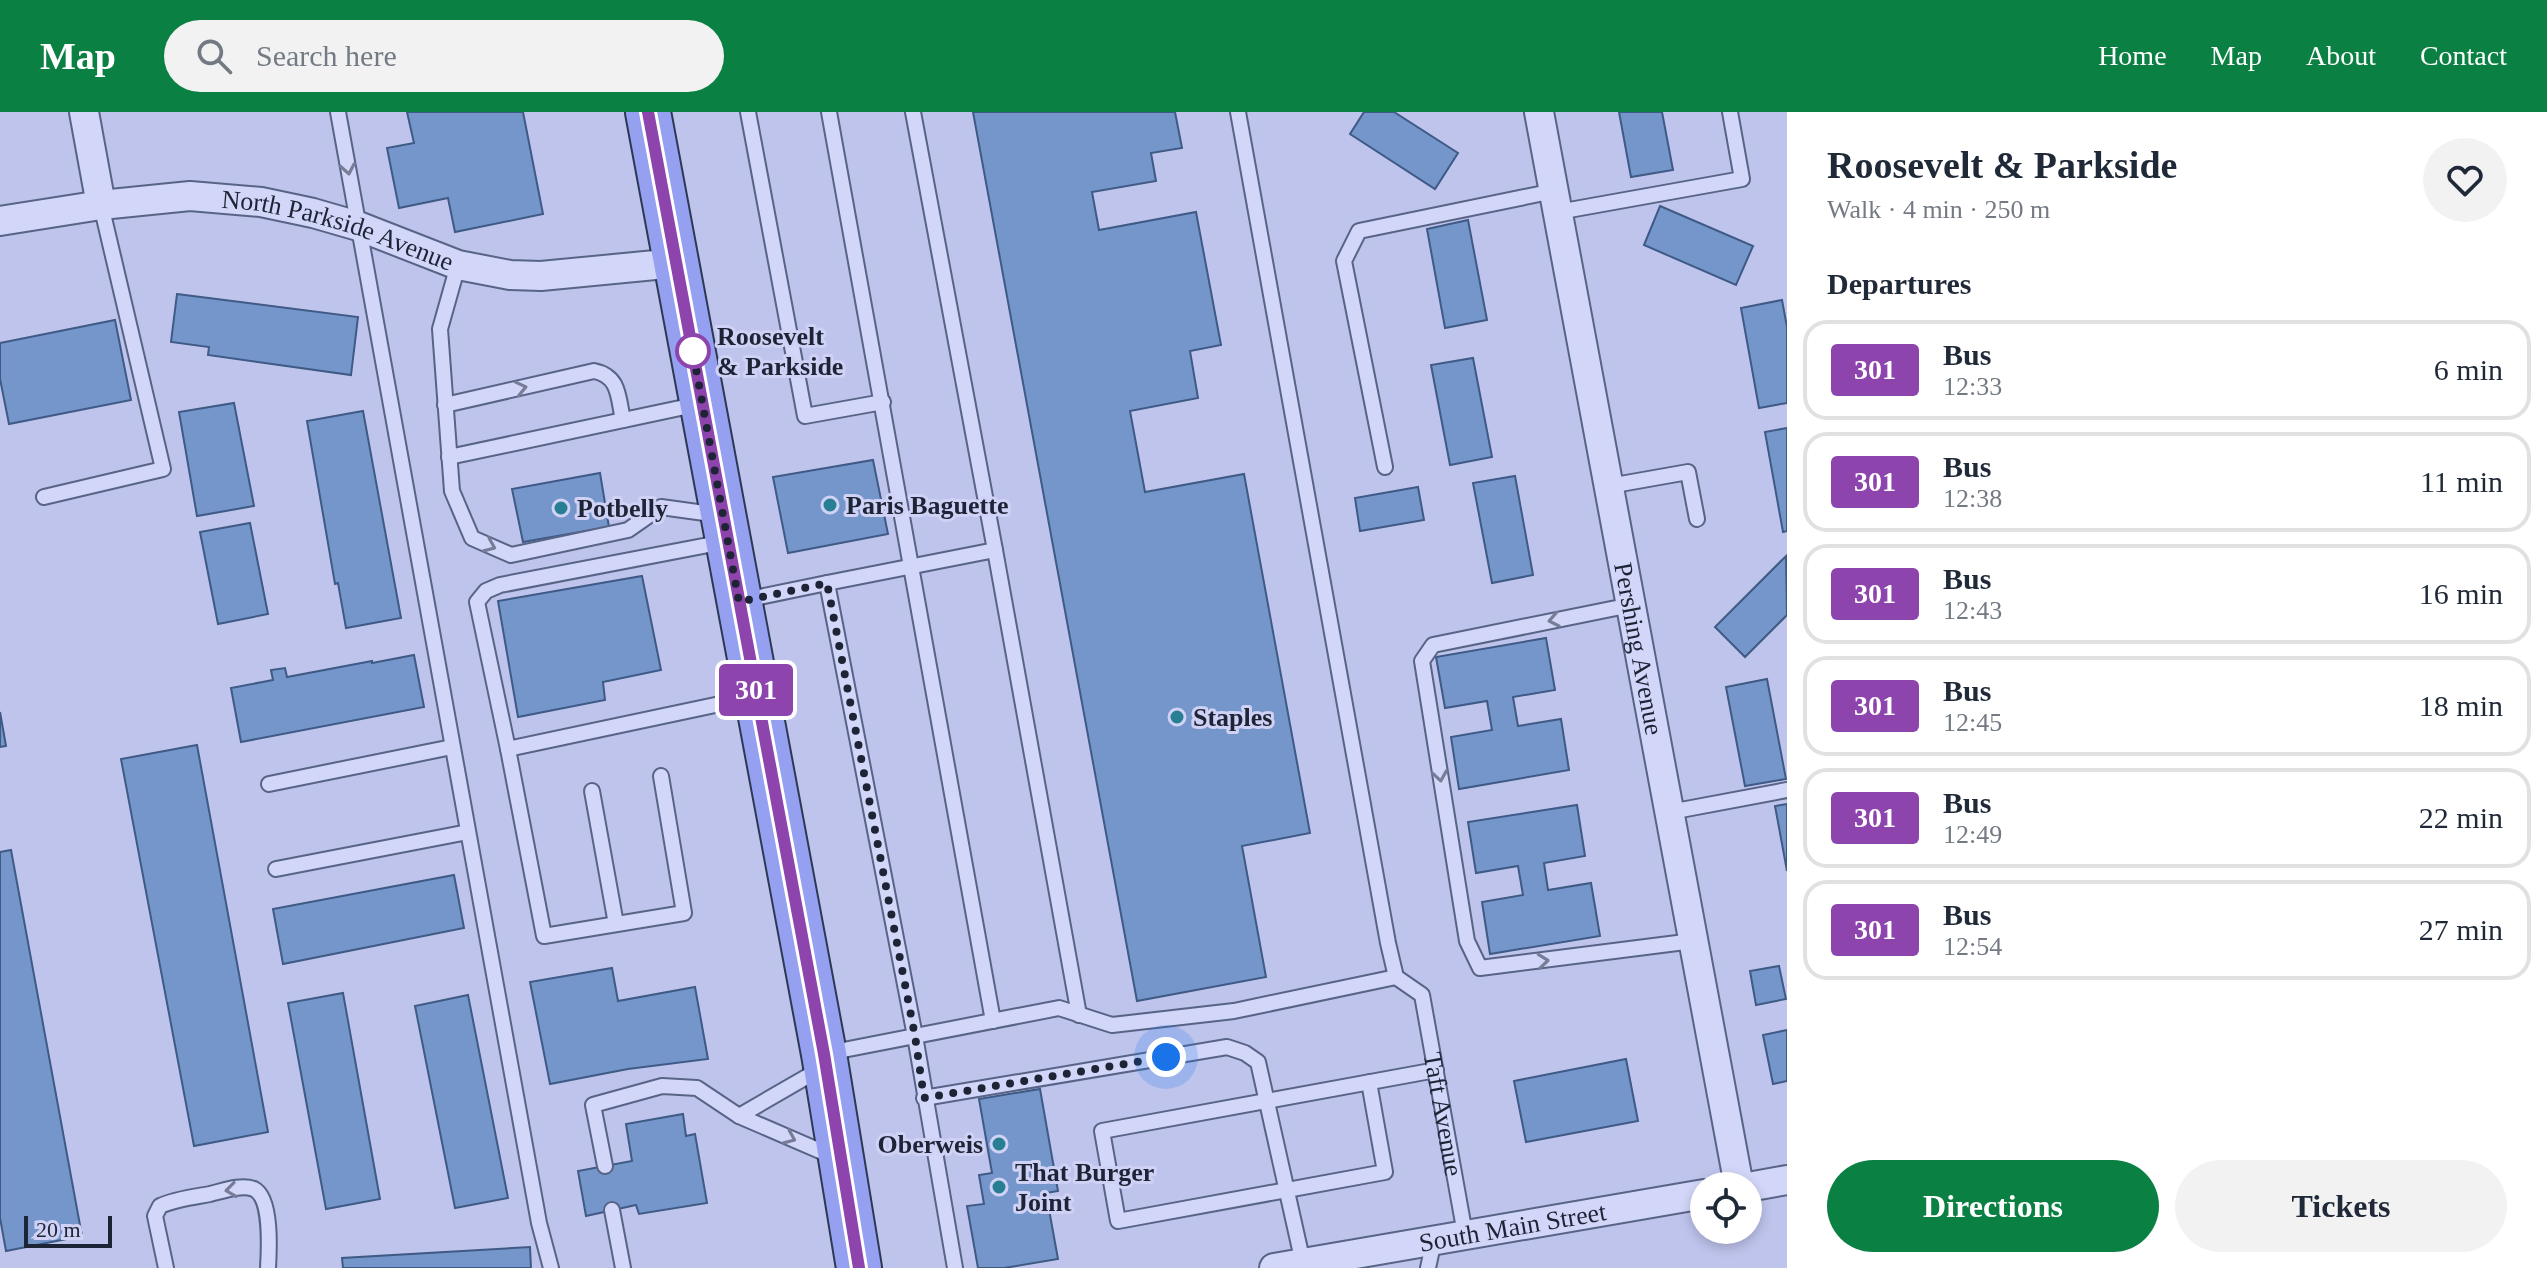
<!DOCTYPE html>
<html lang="en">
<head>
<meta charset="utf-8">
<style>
  body { margin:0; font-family:Georgia,serif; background:#f2f2f3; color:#1f2937; height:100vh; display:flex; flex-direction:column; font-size:30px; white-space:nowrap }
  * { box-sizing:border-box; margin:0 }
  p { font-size:26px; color:#747a83 }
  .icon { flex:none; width:44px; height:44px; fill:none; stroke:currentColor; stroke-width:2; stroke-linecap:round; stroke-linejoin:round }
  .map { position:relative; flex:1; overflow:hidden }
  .details { display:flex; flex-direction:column; background:#fff; width:760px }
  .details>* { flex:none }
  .badge { padding:0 16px; border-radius:6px; font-size:28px; line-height:52px }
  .fabs { position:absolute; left:1690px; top:1060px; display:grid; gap:16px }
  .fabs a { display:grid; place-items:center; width:72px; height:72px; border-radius:50%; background:#fff; box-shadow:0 4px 12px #0003; font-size:40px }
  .scale { position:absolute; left:24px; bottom:20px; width:88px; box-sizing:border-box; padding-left:8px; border:4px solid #1c2435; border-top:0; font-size:22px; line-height:28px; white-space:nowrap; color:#1c2435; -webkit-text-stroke:6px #cfd2f5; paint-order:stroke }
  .you { position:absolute; width:40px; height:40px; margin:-20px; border:6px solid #fff; border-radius:50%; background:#1a73e8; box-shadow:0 0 0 12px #1a73e833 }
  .map>.badge { position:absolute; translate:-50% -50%; box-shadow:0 0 0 4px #fff }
  h2 { padding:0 40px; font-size:30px; line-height:72px }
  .round { display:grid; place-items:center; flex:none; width:84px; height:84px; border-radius:42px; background:#f2f2f3 }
  .headline { display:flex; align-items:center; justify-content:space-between; height:136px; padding:0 40px }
  h1 { font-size:38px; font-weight:600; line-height:60px }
  .cta { display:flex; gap:16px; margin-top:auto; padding:16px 40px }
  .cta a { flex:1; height:92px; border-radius:48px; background:#0b8043; color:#fff; font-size:32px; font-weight:600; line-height:92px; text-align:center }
  .cta a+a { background:#f2f2f3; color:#1f2937 }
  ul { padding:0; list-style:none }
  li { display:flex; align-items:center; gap:24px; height:100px; margin:0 16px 12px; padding:0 24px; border:4px solid #e0e1e3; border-radius:24px }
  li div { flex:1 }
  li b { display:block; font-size:30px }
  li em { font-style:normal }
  li .badge { min-width:88px; font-weight:700; text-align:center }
  header { display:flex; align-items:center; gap:48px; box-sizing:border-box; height:112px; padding:0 40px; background:#0b8043; color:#fff }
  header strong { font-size:38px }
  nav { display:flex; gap:44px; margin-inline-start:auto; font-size:28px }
  .search { width:560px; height:72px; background:#f2f2f3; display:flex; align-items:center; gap:20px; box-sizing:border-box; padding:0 28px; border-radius:44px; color:#747a83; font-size:30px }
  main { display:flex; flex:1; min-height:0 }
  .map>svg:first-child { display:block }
  .building { fill:#7596cb; stroke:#3e5a85; stroke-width:2 }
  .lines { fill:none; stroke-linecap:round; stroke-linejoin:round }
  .lane-casing { stroke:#586486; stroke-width:18 }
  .street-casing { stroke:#586486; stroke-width:32 }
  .primary-casing { stroke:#2c3953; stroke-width:48 }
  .lane { stroke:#d2d6f8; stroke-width:14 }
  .street { stroke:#d2d6f8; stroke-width:28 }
  .primary { stroke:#96a0f1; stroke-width:44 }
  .oneway { stroke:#777d96 }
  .line-casing { stroke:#fff; stroke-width:18 }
  .line { stroke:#8e44ad; stroke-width:12 }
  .walk { stroke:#1c2435; stroke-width:8; stroke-dasharray:0 14.4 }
  .stop-dot { fill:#fff; stroke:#8e44ad; stroke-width:4 }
  .poi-dot { fill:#287f94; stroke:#cfd2f5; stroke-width:3 }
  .labels { text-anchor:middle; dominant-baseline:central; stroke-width:6; stroke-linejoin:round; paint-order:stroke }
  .street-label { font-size:26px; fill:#1c2435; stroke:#cfd2f5 }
  .stop-label { font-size:26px; font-weight:bold; fill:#1c2435; stroke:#cfd2f5; text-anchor:start }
  .poi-label { font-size:26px; font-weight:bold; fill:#1c2435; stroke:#cfd2f5; text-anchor:start }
</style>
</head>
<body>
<header>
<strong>Map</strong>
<div class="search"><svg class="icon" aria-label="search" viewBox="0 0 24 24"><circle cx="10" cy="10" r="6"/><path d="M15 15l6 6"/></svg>Search here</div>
<nav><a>Home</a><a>Map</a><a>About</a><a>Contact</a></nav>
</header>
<main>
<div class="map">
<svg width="1787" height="1156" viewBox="0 0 1787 1156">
  <rect width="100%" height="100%" fill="#bfc4ed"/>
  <!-- building -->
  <path class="building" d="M407,0h116l20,102 -88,18 -7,-34 -49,10 -12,-60 27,-5z
    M973,0h202l7,36 -31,5 5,28 -64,11 7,38 97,-18 25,133 -31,6 8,47 -68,13 15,81 99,-18 66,359 -68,13 24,131 -129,24z
    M1364,0h30l64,41 -23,36 -85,-55z
    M1619,0h43l11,58 -42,7z
    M1660,94l93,40 -17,39 -92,-40z
    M1468,108l19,100 -42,8 -18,-99z
    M177,182l181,23 -7,58 -143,-20 1,-8 -38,-5z
    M1782,188l5,27v76l-28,5 -18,-100z
    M115,208l16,80 -122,24 -9,-45v-36z
    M1473,246l19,99 -42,8 -19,-100z
    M234,291l20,103 -57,10 -18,-104z
    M363,299l38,207 -55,10 -8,-45 -3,1 -28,-163z
    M1787,316v103l-4,1 -18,-100z
    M873,348l15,74 -100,19 -15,-76z
    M600,361l9,54 -86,15 -11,-53z
    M1515,364l18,99 -41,8 -19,-100z
    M1418,375l6,33 -64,11 -5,-33z
    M250,411l18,91 -50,10 -18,-92z
    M1786,444l1,59 -42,42 -30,-30z
    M642,464l19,94 -58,12 2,18 -87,17 -20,-116z
    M1546,526l9,52 -42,7 5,29 43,-7 8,51 -110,19 -8,-52 41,-7 -5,-29 -42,7 -9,-51z
    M414,543l10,52 -183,35 -10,-54 42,-8 -2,-10 14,-2 2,9 85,-16v2z
    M1767,567l19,100 -41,7 -19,-99z
    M0,600l6,34 -6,1z
    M197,633l71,387 -74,14 -73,-387z
    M1787,692v67l-12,-65z
    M1577,693l8,51 -41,7 4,27 43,-7 9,53 -110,18 -8,-52 41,-7 -5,-29 -42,7 -8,-51z
    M11,738l71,386 -76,15 -6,-33v-366z
    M454,763l10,53 -181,36 -10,-55z
    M1779,854l7,33 -30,6 -6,-34z
    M612,856l6,33 77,-14 13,72 -80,10 -78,15 -20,-102z
    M343,881l37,206 -54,10 -38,-206z
    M468,883l40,203 -53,10 -40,-202z
    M1787,918v51l-14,3 -10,-49z
    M1626,947l12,62 -112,21 -12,-61z
    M1040,977l18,102 -12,2 12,66 -54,9h-26l-11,-62 17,-2 -5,-29 13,-2 -13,-74z
    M683,1002l3,22 9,-2 12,69 -68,11 -3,-9 -50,11 -8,-45 54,-10 -6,-37z
    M530,1135l1,21h-188l-1,-10z"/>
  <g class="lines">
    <defs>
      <g id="lane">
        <path d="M338,0l201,1111 12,45"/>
        <path d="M748,0l57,304 78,-14"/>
        <path d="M829,0l164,909"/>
        <path d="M913,0l82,438"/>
        <path id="s1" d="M1238,0l150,831 8,34 26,18 43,239"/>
        <path d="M1558,100l184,-33 -12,-67"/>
        <path d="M458,153l-18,64 12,162 20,47 39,17 117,-25 33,-23 58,8"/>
        <path d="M445,293l149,-34c26,5 24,27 29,49"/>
        <path d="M449,345l250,-53"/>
        <path d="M1385,355l-41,-206 15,-30 195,-40"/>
        <path d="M1609,374l79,-14 9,47"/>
        <path d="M44,385l119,-28 -62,-264"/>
        <path d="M745,488l82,-17"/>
        <path d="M1631,493l-198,40 -11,16 45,280 13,27 213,-27"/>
        <path d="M508,637l-31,-147 9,-11 14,-6 224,-43"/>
        <path d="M661,664l23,137 -140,23 -36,-187 245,-52"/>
        <path d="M269,672l183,-37"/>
        <path d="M592,679l24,133"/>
        <path d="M1670,700l117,-22"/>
        <path d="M276,757l192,-37"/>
        <path d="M828,941l231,-45 53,17 122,-14 162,-34"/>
        <path d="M1369,970l16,90 -267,49 -16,-90 334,-61"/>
        <path d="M924,986l303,-51 18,6 13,9 45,201"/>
        <path d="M739,1004l83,-48"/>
        <path d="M605,1054l-12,-61 69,-19 35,2 42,28 95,41"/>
        <path d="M612,1098l11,58"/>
        <path d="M166,1156l-11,-52 5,-10c15,-7 33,-9 50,-12 13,-3 31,-10 44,-5 18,9 15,62 14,79"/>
        <path d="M955,1156l-40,-232 -88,-453 168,-33 84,465"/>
        <path d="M1428,1156l6,-28"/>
      </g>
      <g id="street">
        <path d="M84,0l17,93"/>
        <path id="s2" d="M1539,0l200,1074"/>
        <path id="s3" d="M0,109l101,-16 89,-9 71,6 52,11 45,13 100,39 52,10 31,1 135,-13"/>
        <path d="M1748,1075l39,-7"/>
        <path id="s4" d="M1274,1156l430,-74"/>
      </g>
      <path id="primary" d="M648,0l176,942 35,214"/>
    </defs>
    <!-- lane casing -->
    <use href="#lane" class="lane-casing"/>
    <!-- street casing -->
    <use href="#street" class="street-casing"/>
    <!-- primary casing -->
    <use href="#primary" class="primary-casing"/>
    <!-- lane -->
    <use href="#lane" class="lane"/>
    <!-- street -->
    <use href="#street" class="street"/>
    <!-- primary -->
    <use href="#primary" class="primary"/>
  </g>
  <!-- one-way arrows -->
  <defs><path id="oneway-chevron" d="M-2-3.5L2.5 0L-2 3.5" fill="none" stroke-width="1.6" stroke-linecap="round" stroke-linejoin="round" transform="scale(2)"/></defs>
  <g class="oneway">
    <use href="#oneway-chevron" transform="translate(348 57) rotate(80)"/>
    <use href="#oneway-chevron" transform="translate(521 276) rotate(-13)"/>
    <use href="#oneway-chevron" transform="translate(490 434) rotate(23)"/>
    <use href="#oneway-chevron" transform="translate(1554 508) rotate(169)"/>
    <use href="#oneway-chevron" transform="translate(1440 664) rotate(81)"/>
    <use href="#oneway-chevron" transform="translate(1543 849) rotate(-6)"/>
    <use href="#oneway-chevron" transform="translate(790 1026) rotate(23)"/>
    <use href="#oneway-chevron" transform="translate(231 1078) rotate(172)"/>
  </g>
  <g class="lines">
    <defs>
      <path id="line" d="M648,0l176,942 35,214"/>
    </defs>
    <!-- line casing -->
    <use href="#line" class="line-casing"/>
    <!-- line -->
    <use href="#line" class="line"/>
    <!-- walk -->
    <path class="walk" d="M693,239l-1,-4 47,255 88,-19 88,453 9,62 242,-41"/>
  </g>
  <!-- markers -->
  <circle class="stop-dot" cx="693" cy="239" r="16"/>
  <g class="poi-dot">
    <circle cx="830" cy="393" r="8"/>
    <circle cx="561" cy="396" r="8"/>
    <circle cx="1177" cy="605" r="8"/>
    <circle cx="999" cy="1032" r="8"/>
    <circle cx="999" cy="1075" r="8"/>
  </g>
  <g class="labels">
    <!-- street labels -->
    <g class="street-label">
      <text stroke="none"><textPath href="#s3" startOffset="344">North Parkside Avenue</textPath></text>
      <text stroke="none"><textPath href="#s2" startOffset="546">Pershing Avenue</textPath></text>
      <text stroke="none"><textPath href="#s1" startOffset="1032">Taft Avenue</textPath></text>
      <text stroke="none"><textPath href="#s4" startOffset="242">South Main Street</textPath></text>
    </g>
    <!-- stop labels -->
    <g class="stop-label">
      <text x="717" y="224">Roosevelt<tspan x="717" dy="30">&amp; Parkside</tspan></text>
    </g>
    <!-- poi labels -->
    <g class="poi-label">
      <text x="846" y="393">Paris Baguette</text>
      <text x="577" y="396">Potbelly</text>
      <text x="1193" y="605">Staples</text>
      <text x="983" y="1032" text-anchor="end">Oberweis</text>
      <text x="1015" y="1060">That Burger<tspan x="1015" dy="30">Joint</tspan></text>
    </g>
  </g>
</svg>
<div class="fabs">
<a><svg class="icon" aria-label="locate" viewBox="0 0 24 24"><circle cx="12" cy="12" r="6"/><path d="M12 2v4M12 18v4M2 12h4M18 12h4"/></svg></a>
</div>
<div class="scale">20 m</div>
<div class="you" style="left:1166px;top:945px"></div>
<b class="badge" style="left:756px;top:578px;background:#8e44ad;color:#fff">301</b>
</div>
<section class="details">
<div class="headline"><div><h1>Roosevelt &amp; Parkside</h1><p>Walk · 4 min · 250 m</p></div><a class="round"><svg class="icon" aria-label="heart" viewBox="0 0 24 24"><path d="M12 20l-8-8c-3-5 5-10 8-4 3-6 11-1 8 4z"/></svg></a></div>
<h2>Departures</h2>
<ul>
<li><span class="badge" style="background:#8e44ad;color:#fff">301</span><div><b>Bus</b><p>12:33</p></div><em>6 min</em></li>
<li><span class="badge" style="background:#8e44ad;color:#fff">301</span><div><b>Bus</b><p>12:38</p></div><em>11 min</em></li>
<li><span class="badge" style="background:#8e44ad;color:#fff">301</span><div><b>Bus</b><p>12:43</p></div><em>16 min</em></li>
<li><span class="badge" style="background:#8e44ad;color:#fff">301</span><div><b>Bus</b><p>12:45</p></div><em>18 min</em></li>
<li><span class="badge" style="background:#8e44ad;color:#fff">301</span><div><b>Bus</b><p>12:49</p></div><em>22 min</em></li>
<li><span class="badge" style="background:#8e44ad;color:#fff">301</span><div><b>Bus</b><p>12:54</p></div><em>27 min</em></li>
</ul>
<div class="cta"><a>Directions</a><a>Tickets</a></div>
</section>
</main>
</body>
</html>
